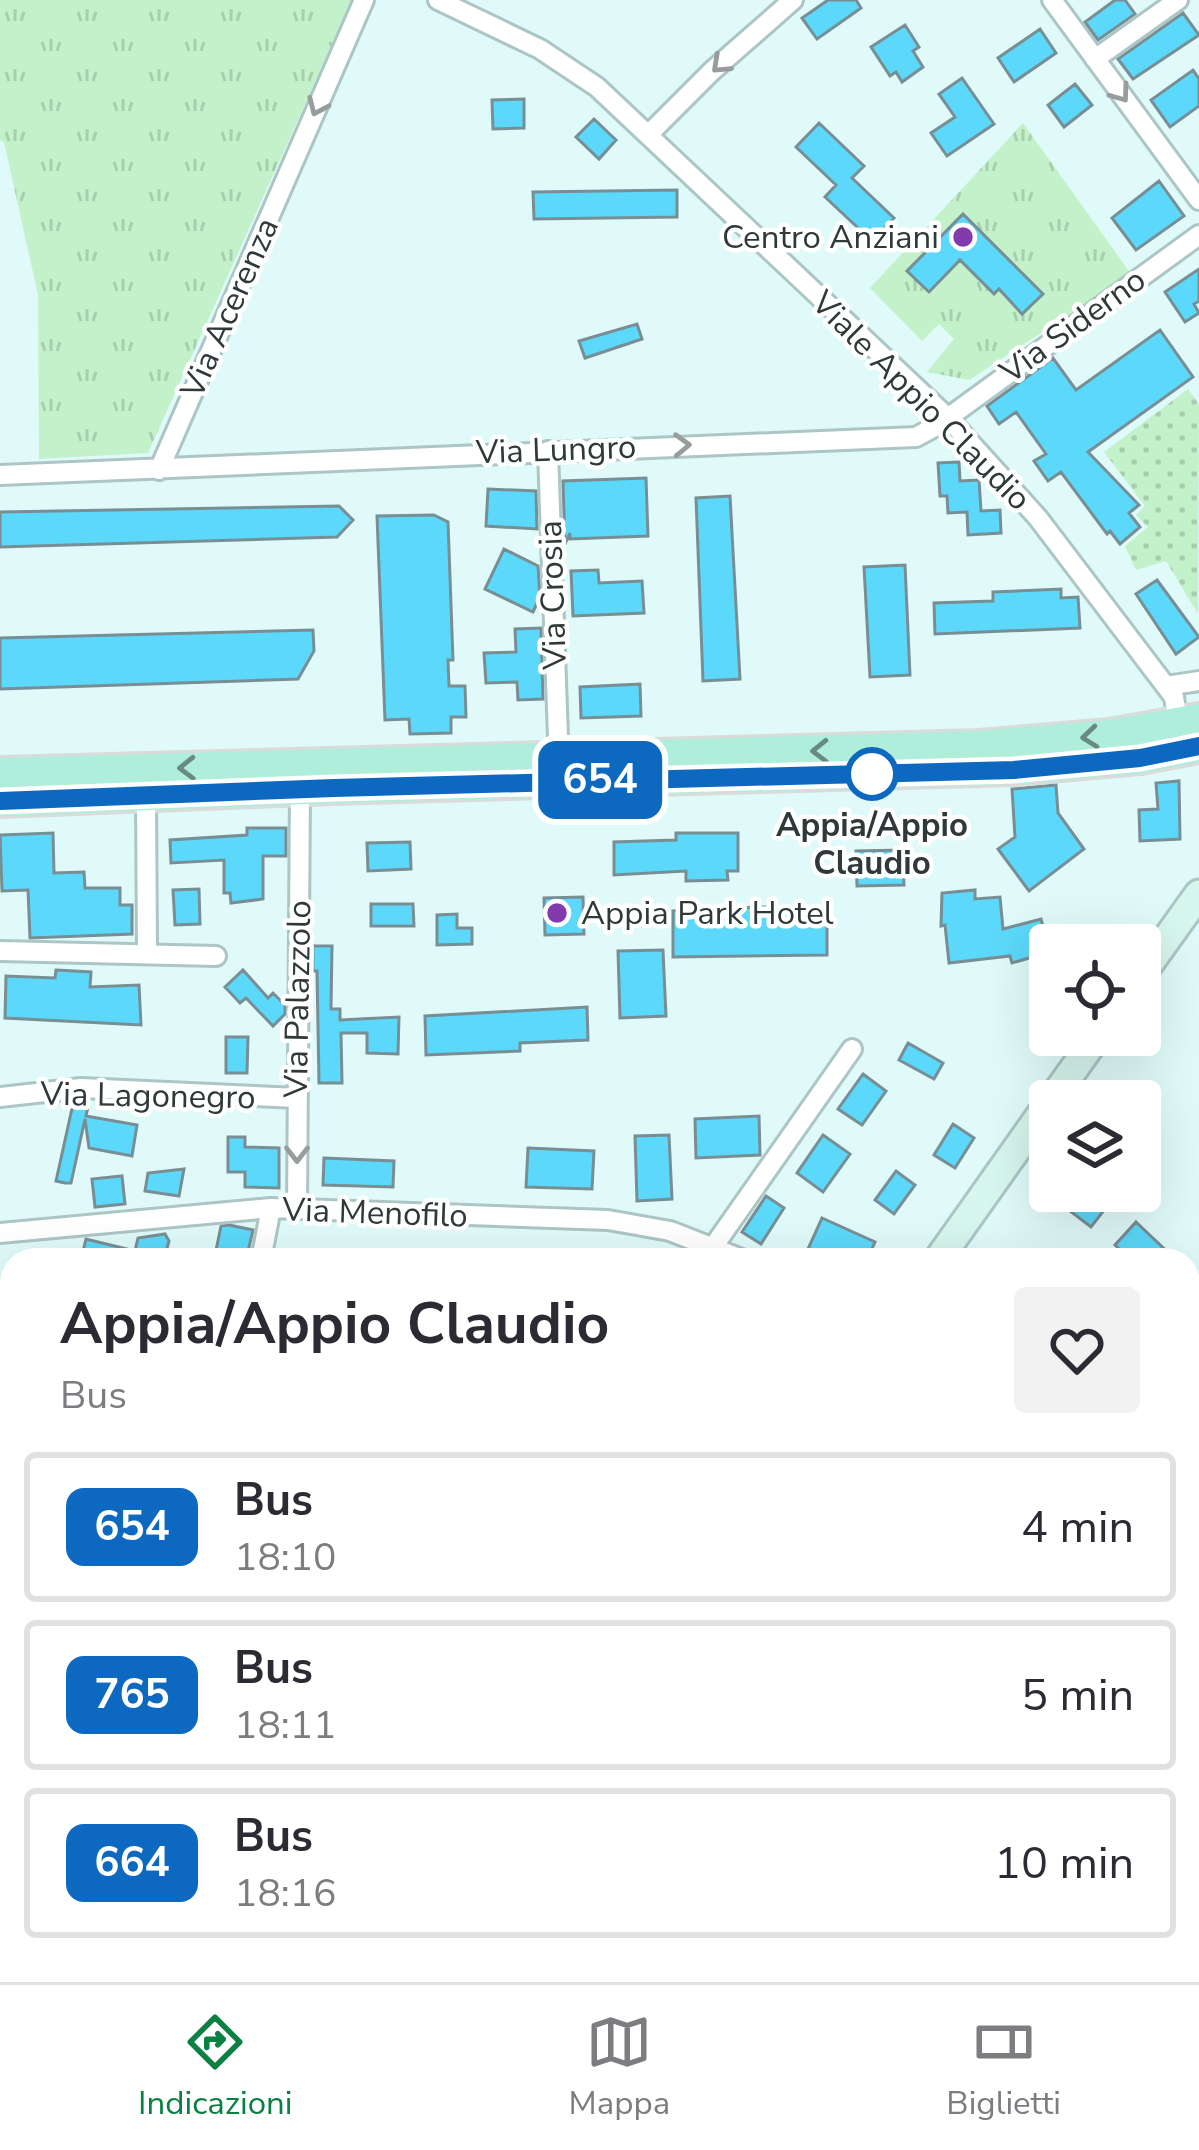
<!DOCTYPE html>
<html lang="it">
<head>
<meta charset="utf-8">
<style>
  body { margin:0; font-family:"Nunito Sans",sans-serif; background:#f2f2f3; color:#2b2b33; height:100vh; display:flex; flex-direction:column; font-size:45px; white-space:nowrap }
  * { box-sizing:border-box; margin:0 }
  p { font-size:39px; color:#7c7c81 }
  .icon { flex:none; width:66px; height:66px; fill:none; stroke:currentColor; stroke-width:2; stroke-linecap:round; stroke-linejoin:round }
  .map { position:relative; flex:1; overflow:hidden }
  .drawer { position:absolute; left:0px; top:1248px; width:1200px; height:735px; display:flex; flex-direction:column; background:#fff; border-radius:36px 36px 0 0; box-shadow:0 12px 48px #0002 }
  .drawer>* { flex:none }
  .badge { padding:0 24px; border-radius:18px; font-size:42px; line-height:78px }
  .controls { position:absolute; left:1029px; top:924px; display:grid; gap:24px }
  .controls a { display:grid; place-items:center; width:132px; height:132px; border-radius:12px; background:#fff; box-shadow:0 12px 48px #0002; font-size:60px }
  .map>.badge { position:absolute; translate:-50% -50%; box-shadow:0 0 0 6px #fff }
  .round { display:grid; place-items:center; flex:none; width:126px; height:126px; border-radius:12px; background:#f2f2f3 }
  .headline { display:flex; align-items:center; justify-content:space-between; height:204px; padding:0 60px }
  h1 { font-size:57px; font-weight:700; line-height:90px }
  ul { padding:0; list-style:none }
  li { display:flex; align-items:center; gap:36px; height:150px; margin:0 24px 18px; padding:0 36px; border:6px solid #e1e1e2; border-radius:12px }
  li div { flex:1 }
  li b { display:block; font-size:45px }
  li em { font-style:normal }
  li .badge { min-width:132px; font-weight:700; text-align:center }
  .tab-bar { display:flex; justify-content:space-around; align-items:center; height:168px; border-top:3px solid #e1e1e2; background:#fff; font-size:33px; color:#7c7c81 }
  .tab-bar a { display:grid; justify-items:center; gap:6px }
  .tab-bar .on { color:#0b8043 }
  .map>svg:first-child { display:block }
  .grass { fill:url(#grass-tufts); fill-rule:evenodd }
  .garden { fill:url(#garden-dots) }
  .building { fill:#5cd9fa; stroke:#788e95; stroke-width:3 }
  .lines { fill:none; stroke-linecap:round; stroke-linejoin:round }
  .street-casing { stroke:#acc5c5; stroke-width:24 }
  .secondary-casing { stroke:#acc5c5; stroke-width:33 }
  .primary-casing { stroke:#dadbdb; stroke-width:36 }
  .street { stroke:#fff; stroke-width:18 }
  .secondary { stroke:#d7f6ed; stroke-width:27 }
  .primary { stroke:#afeedb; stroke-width:30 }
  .oneway { stroke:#979c9c }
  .oneway2 { stroke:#698a82 }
  .line-casing { stroke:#fff; stroke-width:27 }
  .line { stroke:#0c69bf; stroke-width:18 }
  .poi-dot { fill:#823aac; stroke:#fff; stroke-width:4.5 }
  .stop-dot { fill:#fff; stroke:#0c69bf; stroke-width:6 }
  .labels { text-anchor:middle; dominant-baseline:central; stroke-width:9; stroke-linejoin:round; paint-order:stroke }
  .poi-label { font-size:33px; fill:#2f3939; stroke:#fff; text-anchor:end }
  .street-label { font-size:33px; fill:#2f3939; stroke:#fff }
  .stop-label { font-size:33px; font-weight:bold; fill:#2f3939; stroke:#fff }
</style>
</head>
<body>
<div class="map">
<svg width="1199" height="1982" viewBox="0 0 1199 1982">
  <defs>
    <pattern id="grass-tufts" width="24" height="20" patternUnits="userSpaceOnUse" patternTransform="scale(3)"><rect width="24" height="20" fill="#c3f1c9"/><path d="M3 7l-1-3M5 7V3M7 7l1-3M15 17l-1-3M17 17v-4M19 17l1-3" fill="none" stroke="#a8cfad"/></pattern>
    <pattern id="garden-dots" width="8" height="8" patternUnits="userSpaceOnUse" patternTransform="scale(3)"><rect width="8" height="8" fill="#c3f1c9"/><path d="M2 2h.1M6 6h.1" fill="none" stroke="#a8cfad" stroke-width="1.8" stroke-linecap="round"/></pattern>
  </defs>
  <rect width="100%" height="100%" fill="#e0fafa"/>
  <!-- grass -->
  <path class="grass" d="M0,0h352l-204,453 -109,6 -1,-164 -34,-153 -4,-2z
    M1023,123l108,151 -162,106 -42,-8 27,-33 -15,-15 -17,17 -52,-53zM963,214l55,55 -25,25 -33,-34 -31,32z"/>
  <!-- garden -->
  <path class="garden" d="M1188,389l11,15 -1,210 -32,-53 -30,9 -11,-24 23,-19 -12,-12 9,-9 -41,-54z
    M910,1971l-6,11h-477l-5,-10z"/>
  <!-- building -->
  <path class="building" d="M828,0h28l5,8 -44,31 -15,-21z
    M1115,0h10l10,14 -37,26 -13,-18z
    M1183,13l16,22 -66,44 -15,-20z
    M905,25l14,22 -6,4 10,16 -21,15 -6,-10 -6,4 -19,-29z
    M1040,29l16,24 -42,29 -16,-24z
    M1193,70l6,9v27l-29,21 -19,-27z
    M962,78l32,46 -47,32 -16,-23 24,-16 -16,-23z
    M1075,84l17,21 -28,22 -16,-22z
    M524,99v29l-31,1 -1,-29z
    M594,119l22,21 -17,19 -23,-22z
    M819,123l45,43 -12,12 42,40 -22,23 -47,-44 11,-12 -40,-38z
    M1159,181l25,35 -48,34 -24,-32z
    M677,190v27l-143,2 -1,-27z
    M963,214l80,80 -21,20 -23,-25 -5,5 -34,-34 -31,32 -22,-21z
    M1199,269v32l-5,3 5,9 -14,9 -20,-30z
    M637,324l5,15 -57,19 -6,-17z
    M1160,330l33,47 -105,75 51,53 -10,8 11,14 -20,17 -10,-13 -3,3 -46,-62 -13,9 -14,-20 12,-7 -30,-42 -17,12 -12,-18 66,-48 23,32z
    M959,462l1,19 19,-1 2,31 19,-1 1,23 -33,2 -1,-23 -19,1 -1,-17h-7l-2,-33z
    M646,478l2,58 -78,3v-6l-5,11 -2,-63z
    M488,489l48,2 1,38 -51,-3z
    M730,496l10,183 -37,2 -7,-183z
    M339,506l14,14 -16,17 -337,10v-35z
    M434,515l14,7 5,138h-5l1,26h16l1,31h-15v16l-41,1 -1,-15 -24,1 -8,-204z
    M504,549l34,17 2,31 -7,15 -48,-23z
    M905,565l5,110 -40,2 -6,-110z
    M598,570l1,13 43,-2 2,32 -71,3 -2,-45z
    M1157,580l42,57 -23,17 -40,-60z
    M1061,589v9l17,-1 2,31 -145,6 -1,-31 59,-2v-9z
    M541,628l2,71 -25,1 -1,-18 -31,1 -2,-30 32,-1 -1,-23z
    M313,630l1,21 -16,28 -298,10v-51z
    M640,684l1,32 -60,2 -1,-31z
    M1179,781l1,58 -40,2 -1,-31 19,-1 -2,-26z
    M1056,785l2,28 26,36 -55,42 -31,-42 17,-12 -3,-48z
    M247,828h39v28h-23v43l-32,4 -1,-10h-6v-33l-53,3 -1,-23 77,-5z
    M53,833l1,40 30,-1 1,16h35v17h12v29l-102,4 -2,-48 -26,1 -2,-56z
    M676,833h62v38h-11l1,9 -42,1v-10l-72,4v-33l62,-2z
    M410,842l1,27 -43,2 -1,-28z
    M903,850l1,35 -47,1 -1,-35z
    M199,889l1,35 -25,1 -2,-35z
    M975,890v9l25,-2 3,32 38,-10 9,33 -38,11 -2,-7 -61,7 -4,-38 -4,1 1,-33z
    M583,897l1,37 -39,1 -1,-37z
    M371,904h42l1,22h-43z
    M760,907l67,2v46l-154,2v-46z
    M457,914v14h15v16l-35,1v-30z
    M313,946h19l-1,63h9v11l59,-3 -1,37 -31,-1v-20h-26l1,50h-23l-2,-112h-4z
    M663,950l3,66 -46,2 -2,-67z
    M56,970l35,2 -1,15 49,-2 2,40 -136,-7 1,-42 49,2z
    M243,970l25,28 5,-5 12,12v9l-12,12 -27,-28 -6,5 -15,-16z
    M587,1007l1,33 -68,3v8l-94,4 -1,-39z
    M226,1037h22l-1,36h-21z
    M908,1043l35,20 -9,16 -35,-19z
    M863,1074l23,17 -24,34 -24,-16z
    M73,1104l15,3 -2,9 51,9 -5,31 -43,-8 -4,-29 -14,64h-6l-9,-2z
    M759,1116l1,39 -64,3 -1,-39z
    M953,1124l21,14 -19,30 -21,-13z
    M669,1135l3,64 -35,2 -2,-65z
    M823,1135l27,19 -27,38 -26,-19z
    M228,1137h17v10l34,1v40l-34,-1v-15h-17z
    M528,1148l66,3 -2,38 -66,-2z
    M324,1158l70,3 -1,26 -70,-2z
    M184,1169l-5,27 -34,-5 3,-18z
    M896,1171l19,14 -21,29 -19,-14z
    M122,1176l3,28 -30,3 -3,-28z
    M1085,1191h34l-28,36 -21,-16z
    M766,1196l18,12 -23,36 -19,-12z
    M822,1218l53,24 -8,18h-35l-24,-11z
    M1136,1222l40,38h-45l-16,-15z
    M229,1225l24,5 -7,30h-32l7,-34z
    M165,1234l4,7 -5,19h-83l5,-21 49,12 3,-13z"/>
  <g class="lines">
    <defs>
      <path id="street" d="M438,0l102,49 57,38 350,330 91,101 136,179 3,19 -3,13
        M1052,0l147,200
        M1095,59l83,-59
        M650,133l62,-62 81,-71
        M548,451l10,287
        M159,470l205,-470
        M0,475l916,-38 22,-12 261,-190
        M1166,686l33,-5
        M146,796l1,158
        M0,951l216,5
        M0,1097l81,-9 216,10
        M297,1209l3,-420
        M0,1233l271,-25 337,12 62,11 74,29
        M261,1260l10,-52
        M704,1260l148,-211
        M0,1454l8,2 -8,32
        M21,1982l4,-11"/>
      <path id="secondary" d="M1140,976l59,-82
        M1051,1101l47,-66
        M938,1260l112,-158
        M0,1695l12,6
        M345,1982l1,-11
        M372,1982l11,-11"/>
      <path id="primary" d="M0,773l979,-27 131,-11 89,-16
        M0,801l333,-13 681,-19 126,-11 59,-11"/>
    </defs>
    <!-- street casing -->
    <use href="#street" class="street-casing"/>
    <!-- secondary casing -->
    <use href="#secondary" class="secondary-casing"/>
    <!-- primary casing -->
    <use href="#primary" class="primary-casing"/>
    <!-- street -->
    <use href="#street" class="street"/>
    <!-- secondary -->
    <use href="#secondary" class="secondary"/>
    <!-- primary -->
    <use href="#primary" class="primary"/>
  </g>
  <!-- one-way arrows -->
  <defs><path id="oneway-chevron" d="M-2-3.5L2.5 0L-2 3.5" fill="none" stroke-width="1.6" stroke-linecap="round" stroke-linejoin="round" transform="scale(3)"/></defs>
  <g class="oneway">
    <use href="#oneway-chevron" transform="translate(720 65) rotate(137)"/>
    <use href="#oneway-chevron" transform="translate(1121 94) rotate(54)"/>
    <use href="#oneway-chevron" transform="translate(317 107) rotate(114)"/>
    <use href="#oneway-chevron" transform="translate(682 445) rotate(-2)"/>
    <use href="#oneway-chevron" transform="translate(297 1154) rotate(90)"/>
  </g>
  <g class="oneway2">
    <use href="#oneway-chevron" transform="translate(1090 737) rotate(174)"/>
    <use href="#oneway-chevron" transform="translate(820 751) rotate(179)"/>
    <use href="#oneway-chevron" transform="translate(187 768) rotate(179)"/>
  </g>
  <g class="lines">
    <defs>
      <path id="line" d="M0,801l334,-13 680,-18 126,-12 59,-12"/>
    </defs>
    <!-- line casing -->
    <use href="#line" class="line-casing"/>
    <!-- line -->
    <use href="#line" class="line"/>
  </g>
  <!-- markers -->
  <g class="poi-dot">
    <circle cx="963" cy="237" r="12"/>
    <circle cx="557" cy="913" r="12"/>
  </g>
  <circle class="stop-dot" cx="872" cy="774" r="24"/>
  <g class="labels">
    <!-- poi labels -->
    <g class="poi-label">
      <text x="939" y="237">Centro Anziani</text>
      <text x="581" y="913" text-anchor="start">Appia Park Hotel</text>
    </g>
    <!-- street labels -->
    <g class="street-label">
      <text transform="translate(230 308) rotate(-66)">Via Acerenza</text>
      <text transform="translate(1073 326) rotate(-36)">Via Siderno</text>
      <text transform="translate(921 401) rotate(45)">Viale Appio Claudio</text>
      <text transform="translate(556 450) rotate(-2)">Via Lungro</text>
      <text transform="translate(553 595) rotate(-92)">Via Crosia</text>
      <text transform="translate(298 999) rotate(-89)">Via Palazzolo</text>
      <text transform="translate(148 1096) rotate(1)">Via Lagonegro</text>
      <text transform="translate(375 1213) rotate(2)">Via Menofilo</text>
    </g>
    <!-- stop labels -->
    <g class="stop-label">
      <text x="872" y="825">Appia/Appio<tspan x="872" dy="38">Claudio</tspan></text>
    </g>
  </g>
</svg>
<div class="controls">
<a><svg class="icon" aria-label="locate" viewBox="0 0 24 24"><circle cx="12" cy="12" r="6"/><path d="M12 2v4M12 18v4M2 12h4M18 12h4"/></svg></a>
<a><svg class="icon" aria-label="layers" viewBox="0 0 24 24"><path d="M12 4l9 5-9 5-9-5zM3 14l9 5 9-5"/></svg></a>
</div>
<b class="badge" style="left:600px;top:780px;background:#0c69bf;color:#fff">654</b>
<section class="drawer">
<div class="headline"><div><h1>Appia/Appio Claudio</h1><p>Bus</p></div><a class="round"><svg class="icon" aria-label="heart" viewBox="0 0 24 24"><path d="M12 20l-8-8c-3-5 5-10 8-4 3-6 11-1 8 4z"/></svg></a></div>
<ul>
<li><span class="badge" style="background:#0c69bf;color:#fff">654</span><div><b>Bus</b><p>18:10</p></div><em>4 min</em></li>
<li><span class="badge" style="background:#0c69bf;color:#fff">765</span><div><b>Bus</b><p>18:11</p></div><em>5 min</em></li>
<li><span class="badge" style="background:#0c69bf;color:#fff">664</span><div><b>Bus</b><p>18:16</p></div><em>10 min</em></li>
</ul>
</section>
</div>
<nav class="tab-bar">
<a class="on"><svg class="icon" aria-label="directions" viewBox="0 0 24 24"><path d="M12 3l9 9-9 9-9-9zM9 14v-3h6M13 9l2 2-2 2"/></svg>Indicazioni</a>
<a><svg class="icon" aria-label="map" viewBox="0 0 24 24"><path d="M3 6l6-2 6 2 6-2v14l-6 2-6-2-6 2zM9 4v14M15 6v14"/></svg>Mappa</a>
<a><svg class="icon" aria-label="tickets" viewBox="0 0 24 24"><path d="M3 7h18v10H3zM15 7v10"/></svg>Biglietti</a>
</nav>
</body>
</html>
